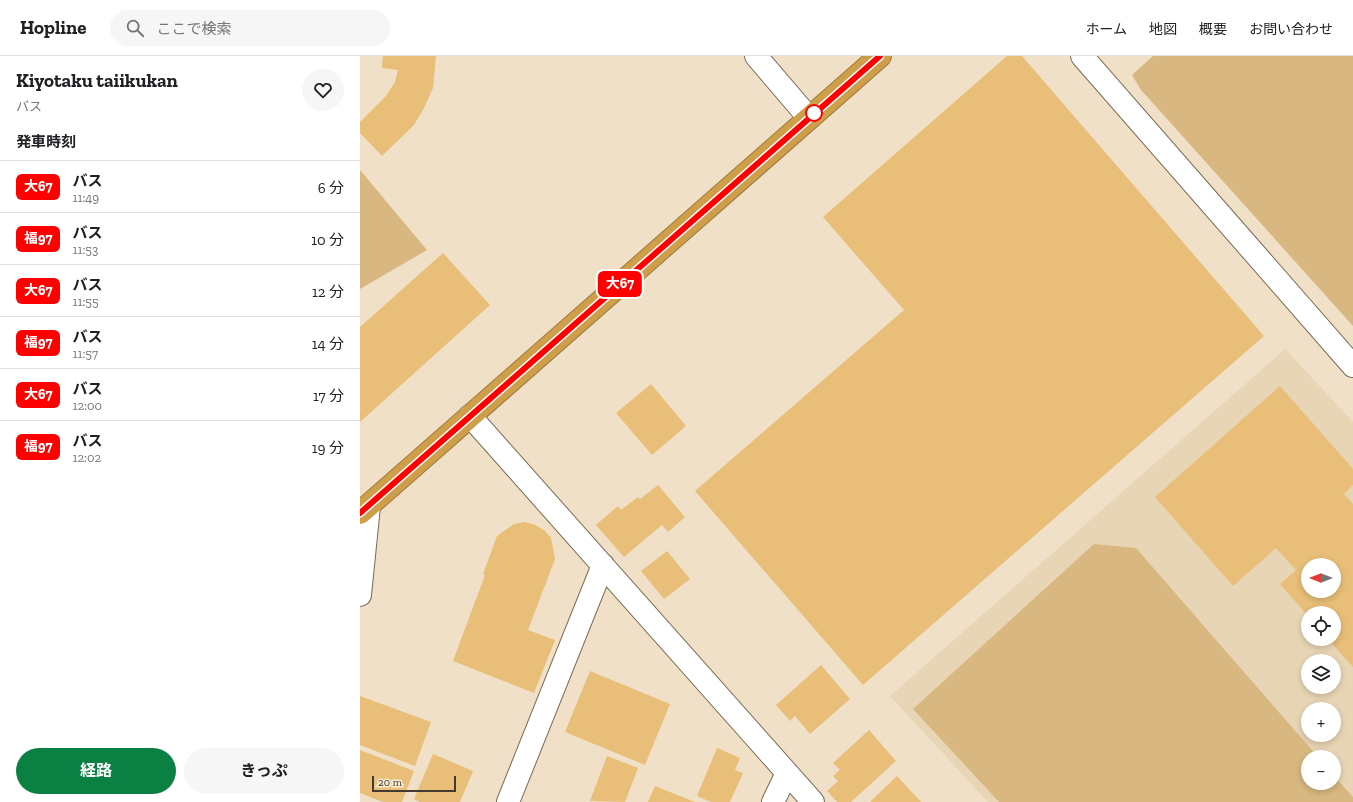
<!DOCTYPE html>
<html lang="ja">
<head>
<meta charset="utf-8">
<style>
  body { margin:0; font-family:"Zilla Slab","Noto Sans JP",serif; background:#f6f6f6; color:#202124; height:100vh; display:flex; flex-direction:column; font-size:15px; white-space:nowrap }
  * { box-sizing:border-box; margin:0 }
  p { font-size:13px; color:#757577 }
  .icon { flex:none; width:22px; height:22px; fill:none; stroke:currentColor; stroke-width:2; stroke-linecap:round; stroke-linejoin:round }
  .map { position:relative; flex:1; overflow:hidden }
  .sheet { display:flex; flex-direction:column; background:#fff; width:360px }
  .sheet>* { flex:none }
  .badge { padding:0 8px; border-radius:6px; font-size:14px; line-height:26px }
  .needle { width:26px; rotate:270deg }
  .controls { position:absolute; left:941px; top:502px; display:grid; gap:8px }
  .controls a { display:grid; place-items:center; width:40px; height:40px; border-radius:50%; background:#fff; box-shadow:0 2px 6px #0003; font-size:20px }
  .scale { position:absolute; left:12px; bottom:10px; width:84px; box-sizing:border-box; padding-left:4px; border:2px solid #413b31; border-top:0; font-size:11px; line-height:14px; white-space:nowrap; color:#413b31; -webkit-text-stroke:3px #fdedd4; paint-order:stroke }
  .map>.badge { position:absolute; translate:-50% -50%; box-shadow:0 0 0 2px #fff }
  h2 { padding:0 16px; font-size:15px; line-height:36px }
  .round { display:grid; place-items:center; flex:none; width:42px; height:42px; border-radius:21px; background:#f6f6f6 }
  .overview { display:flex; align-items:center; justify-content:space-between; height:68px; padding:0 16px }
  h1 { font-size:19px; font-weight:700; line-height:30px }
  .action { display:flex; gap:8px; margin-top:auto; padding:8px 16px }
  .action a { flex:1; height:46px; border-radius:24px; background:#0b8043; color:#fff; font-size:16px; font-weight:700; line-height:46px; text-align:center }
  .action a+a { background:#f6f6f6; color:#202124 }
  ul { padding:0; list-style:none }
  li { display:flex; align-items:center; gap:12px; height:52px; padding:0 16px; border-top:1px solid #e0e0e0 }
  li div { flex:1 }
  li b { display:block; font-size:15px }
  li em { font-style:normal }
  li .badge { min-width:44px; font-weight:700; text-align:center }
  header { display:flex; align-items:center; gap:24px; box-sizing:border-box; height:56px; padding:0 20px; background:#fff; border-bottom:1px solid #e0e0e0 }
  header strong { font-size:19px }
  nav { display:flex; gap:22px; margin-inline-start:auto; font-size:14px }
  .search { width:280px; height:36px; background:#f6f6f6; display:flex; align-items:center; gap:10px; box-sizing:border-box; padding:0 14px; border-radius:22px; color:#757577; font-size:15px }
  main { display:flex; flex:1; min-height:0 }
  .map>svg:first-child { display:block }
  .built { fill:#e8d5b5; fill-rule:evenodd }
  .green { fill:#d8b780 }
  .building { fill:#e8be78; fill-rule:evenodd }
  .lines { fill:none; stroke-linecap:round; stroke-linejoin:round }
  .minor-casing { stroke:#796b55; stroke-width:24 }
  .highway-casing { stroke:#9d7b41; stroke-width:24 }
  .minor { stroke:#fff; stroke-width:22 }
  .highway { stroke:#ce9e49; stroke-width:22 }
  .line-casing { stroke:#fff; stroke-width:9 }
  .line { stroke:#f00; stroke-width:6 }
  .stop-dot { fill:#fff; stroke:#f00; stroke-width:2 }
</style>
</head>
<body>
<header>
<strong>Hopline</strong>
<div class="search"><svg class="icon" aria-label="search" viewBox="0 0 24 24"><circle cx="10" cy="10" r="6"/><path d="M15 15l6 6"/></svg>ここで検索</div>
<nav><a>ホーム</a><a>地図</a><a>概要</a><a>お問い合わせ</a></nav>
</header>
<main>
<section class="sheet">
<div class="overview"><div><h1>Kiyotaku taiikukan</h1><p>バス</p></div><a class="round"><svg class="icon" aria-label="heart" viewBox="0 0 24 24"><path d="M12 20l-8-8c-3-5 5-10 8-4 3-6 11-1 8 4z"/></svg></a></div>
<h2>発車時刻</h2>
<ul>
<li><span class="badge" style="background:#f00;color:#fff">大67</span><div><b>バス</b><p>11:49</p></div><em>6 分</em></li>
<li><span class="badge" style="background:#f00;color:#fff">福97</span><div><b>バス</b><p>11:53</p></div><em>10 分</em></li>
<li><span class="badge" style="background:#f00;color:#fff">大67</span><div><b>バス</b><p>11:55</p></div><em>12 分</em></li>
<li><span class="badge" style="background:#f00;color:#fff">福97</span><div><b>バス</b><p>11:57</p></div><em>14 分</em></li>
<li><span class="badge" style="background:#f00;color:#fff">大67</span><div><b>バス</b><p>12:00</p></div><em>17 分</em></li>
<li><span class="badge" style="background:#f00;color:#fff">福97</span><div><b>バス</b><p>12:02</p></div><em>19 分</em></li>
</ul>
<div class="action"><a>経路</a><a>きっぷ</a></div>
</section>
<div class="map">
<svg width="993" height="746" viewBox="0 0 993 746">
  <rect width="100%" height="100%" fill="#f0e0c7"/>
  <!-- built -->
  <path class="built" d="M925,293l68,73v380h-365l-98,-106zM948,509h26v26h-26zM948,557h26v26h-26zM948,605h26v26h-26zM948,653h26v26h-26zM948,701h26v26h-26z"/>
  <!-- green -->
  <path class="green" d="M793,0h200v270l-212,-236 -9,-15z
    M0,114l67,80 -67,39z
    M734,488l42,4 182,209h-10v26h26v-7l19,21v5h-354l-86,-93z"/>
  <!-- building -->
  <path class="building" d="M23,0h53l-3,32 -9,20 -10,17 -32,31 -22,-23v-11l26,-26 9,-14 3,-12 -16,-2z
    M647,0h15l242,280 -401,349 -168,-194 209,-181 -81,-93z
    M83,197l47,52 -130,117v-95z
    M291,328l35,42 -34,29 -36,-42z
    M920,330l73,83v16l-9,9 9,10v163l-25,-28h6v-26h-26v3l-28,-32 16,-14 -20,-22 -43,38 -78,-89zM948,509h26v26h-26z
    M298,429l27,32 -17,15 -6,-7 -38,32 -28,-32 22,-19 3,4 17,-13 2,2z
    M165,466l10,3 9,5 7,8 4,21 -27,71 27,10 -21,53 -81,-32 32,-86 -2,-1 14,-38 17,-12z
    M307,495l23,28 -26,20 -23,-28z
    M461,609l29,34 -40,35 -15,-18 -5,5 -14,-16z
    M230,615l80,33 -25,61 -80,-33z
    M0,640l71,26 -16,44 -55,-21z
    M509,674l27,31 -45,41h-14l-10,-11 11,-10 -5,-5 7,-6 -7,-7z
    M357,692l23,10 -5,12 8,3 -13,29h-19l-14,-6z
    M0,694l54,21 -12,31h-19l-23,-9z
    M73,698l40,17 -13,31h-40l-6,-3z
    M247,700l31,12 -13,34 -35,-1z
    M537,720l24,26h-51z
    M295,730l40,16h-47z"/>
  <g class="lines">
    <defs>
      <path id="minor" d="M396,0l53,62
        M722,0l271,310
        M110,360l343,386
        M0,539l9,-89
        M148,746l95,-237
        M413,746l14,-29"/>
      <path id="highway" d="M0,457l520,-457"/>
    </defs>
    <!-- minor casing -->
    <use href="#minor" class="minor-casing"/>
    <!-- highway casing -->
    <use href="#highway" class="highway-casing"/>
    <!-- minor -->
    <use href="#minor" class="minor"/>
    <!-- highway -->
    <use href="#highway" class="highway"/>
  </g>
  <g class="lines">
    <defs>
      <path id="line" d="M0,457l520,-457"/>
    </defs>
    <!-- line casing -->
    <use href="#line" class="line-casing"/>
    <!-- line -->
    <use href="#line" class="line"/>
  </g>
  <!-- markers -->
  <circle class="stop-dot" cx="454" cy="57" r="8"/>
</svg>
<div class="controls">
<a><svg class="needle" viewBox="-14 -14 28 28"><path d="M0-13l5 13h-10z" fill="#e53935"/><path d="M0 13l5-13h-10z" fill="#757577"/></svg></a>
<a><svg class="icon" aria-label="locate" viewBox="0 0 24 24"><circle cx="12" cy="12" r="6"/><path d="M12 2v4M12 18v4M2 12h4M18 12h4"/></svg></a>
<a><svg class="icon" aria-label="layers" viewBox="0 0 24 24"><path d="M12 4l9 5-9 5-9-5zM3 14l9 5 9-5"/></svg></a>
<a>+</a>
<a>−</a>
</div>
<div class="scale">20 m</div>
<b class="badge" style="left:260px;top:228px;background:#f00;color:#fff">大67</b>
</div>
</main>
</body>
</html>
